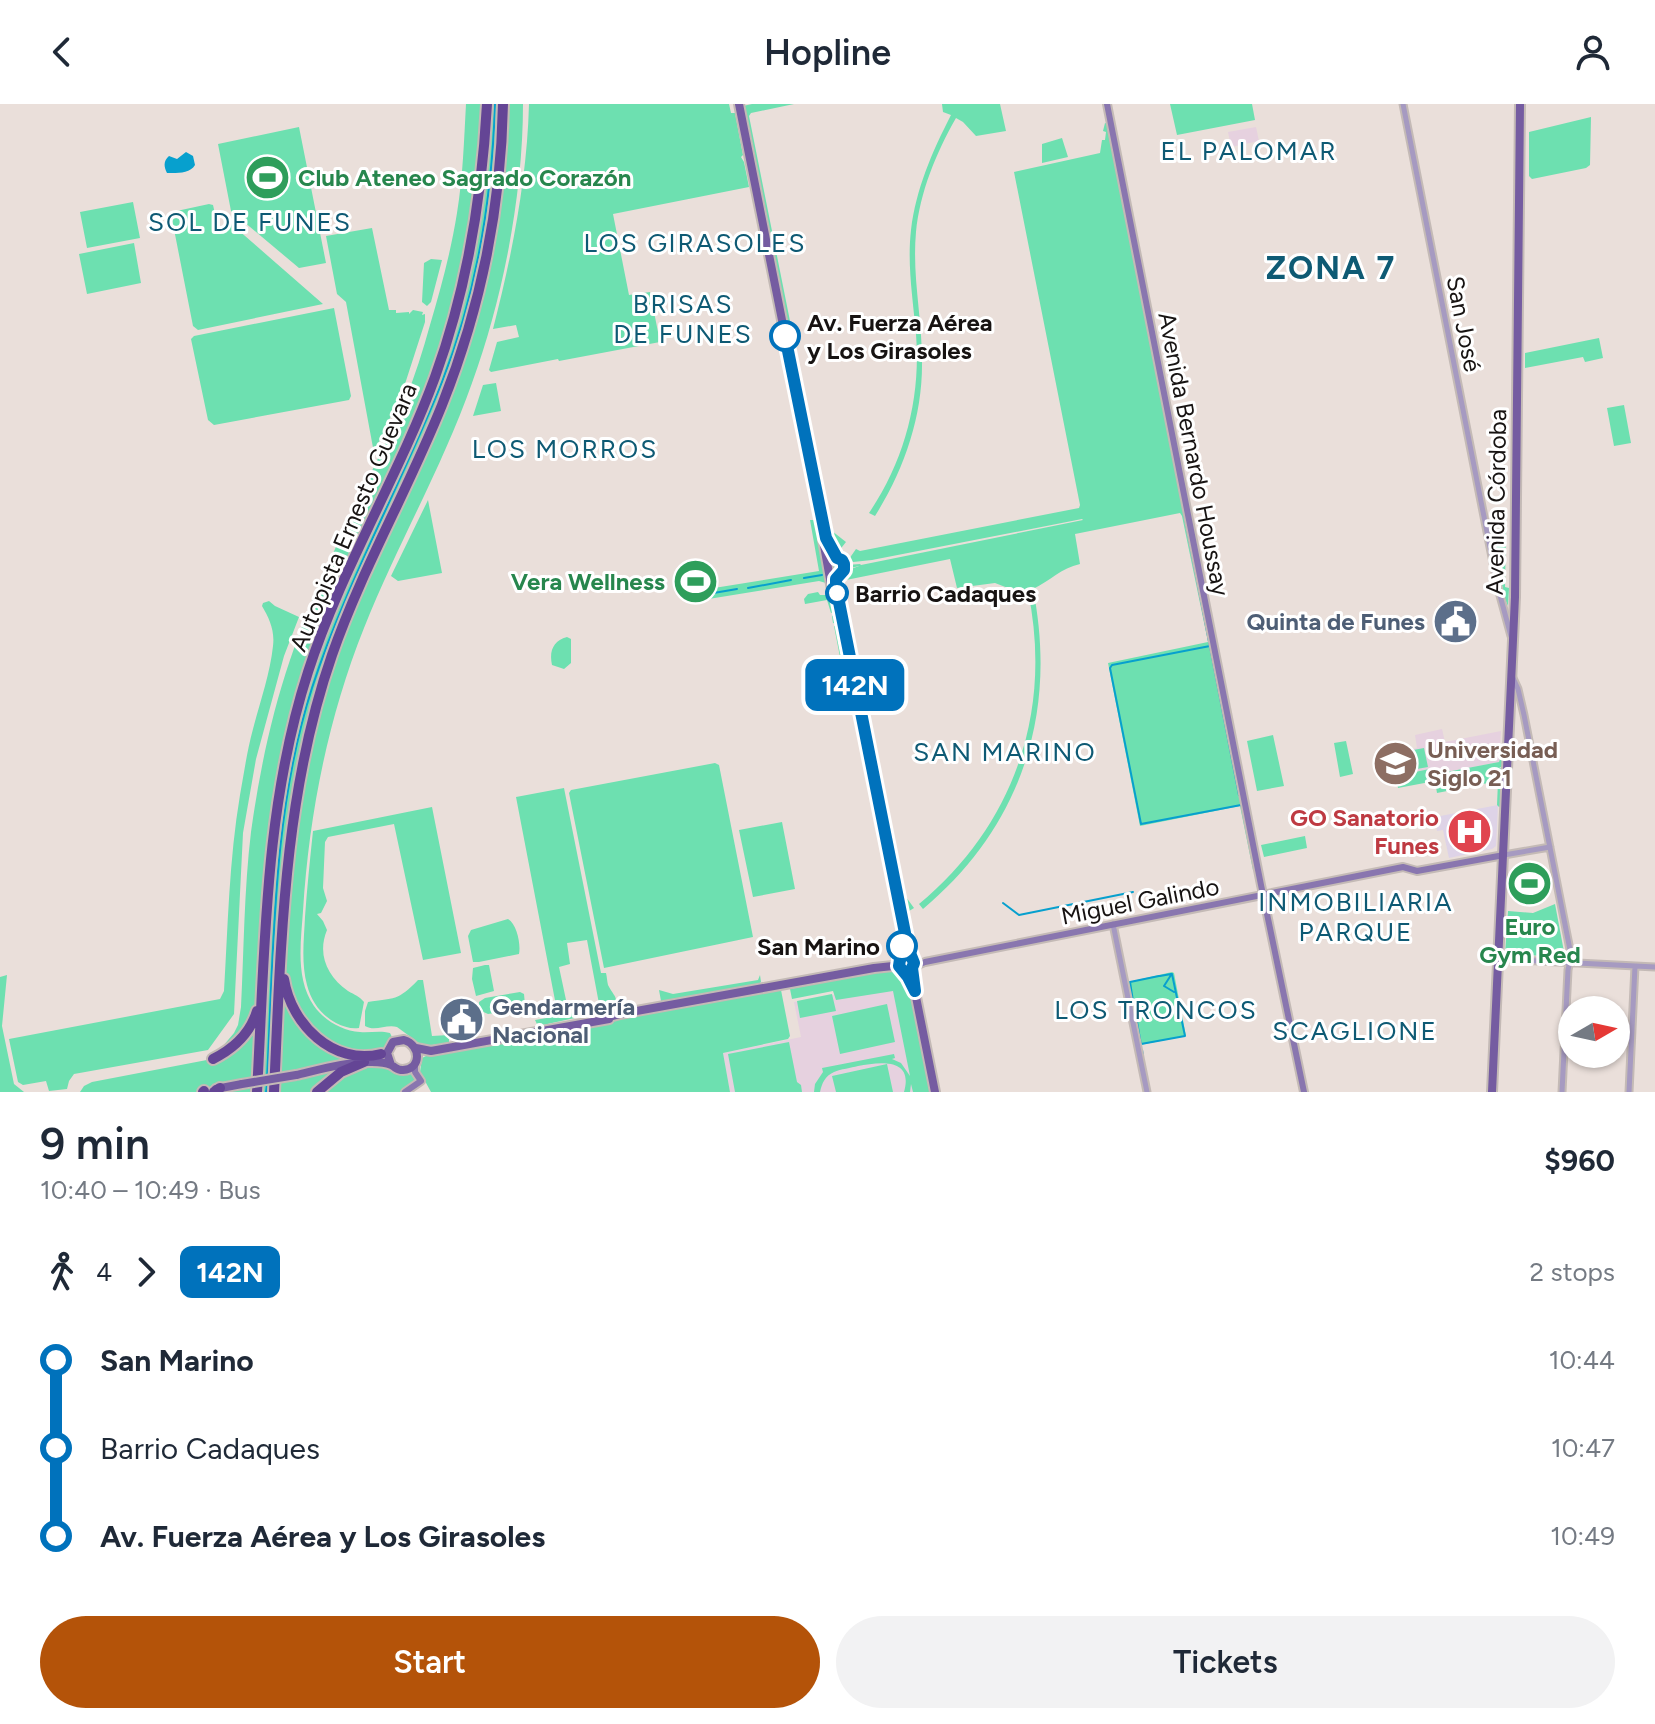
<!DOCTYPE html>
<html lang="en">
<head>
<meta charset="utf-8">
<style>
  body { margin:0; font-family:Figtree,sans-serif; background:#f2f2f3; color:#1f2937; height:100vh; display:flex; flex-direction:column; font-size:30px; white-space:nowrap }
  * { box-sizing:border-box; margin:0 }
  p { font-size:26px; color:#747a83 }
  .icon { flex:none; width:44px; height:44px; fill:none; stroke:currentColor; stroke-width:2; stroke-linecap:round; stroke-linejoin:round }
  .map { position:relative; height:988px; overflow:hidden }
  .sheet { display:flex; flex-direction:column; background:#fff; flex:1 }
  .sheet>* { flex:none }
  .badge { padding:0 16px; border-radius:12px; font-size:28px; line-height:52px }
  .needle { width:52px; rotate:81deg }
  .tools { position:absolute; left:1558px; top:892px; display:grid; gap:16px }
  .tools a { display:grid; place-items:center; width:72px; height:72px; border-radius:50%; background:#fff; box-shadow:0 2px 6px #0004; font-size:40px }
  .map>.badge { position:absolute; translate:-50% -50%; box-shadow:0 0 0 4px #fff }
  .legs { display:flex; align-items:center; gap:12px; height:88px; padding:0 40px; font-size:26px }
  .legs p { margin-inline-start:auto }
  .summary { display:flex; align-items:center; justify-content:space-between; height:136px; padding:0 40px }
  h1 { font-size:44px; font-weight:600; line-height:60px }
  .primary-button { display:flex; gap:16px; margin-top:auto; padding:16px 40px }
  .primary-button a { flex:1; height:92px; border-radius:48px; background:#b45309; color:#fff; font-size:32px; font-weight:600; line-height:92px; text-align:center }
  .primary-button a+a { background:#f2f2f3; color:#1f2937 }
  ul { padding:0 40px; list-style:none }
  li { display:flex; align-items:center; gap:28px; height:88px; font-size:30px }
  li i { display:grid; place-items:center; width:12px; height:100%; margin:0 10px; background:currentColor }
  li i::after { content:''; width:20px; height:20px; margin:-10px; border:6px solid; border-radius:50%; background:#fff }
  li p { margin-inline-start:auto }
  li:first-child i { background:linear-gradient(#0000 50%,currentColor 0) }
  li:last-child i { background:linear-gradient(currentColor 50%,#0000 0) }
  header { display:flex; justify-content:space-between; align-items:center; height:104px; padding:0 40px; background:#fff; font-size:36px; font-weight:600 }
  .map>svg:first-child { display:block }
  .education { fill:#e6d1df }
  .medical { fill:#ded3e7 }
  .green { fill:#6de0b0 }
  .water { fill:#07a0ce }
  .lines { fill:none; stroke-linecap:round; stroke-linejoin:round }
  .stream { stroke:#07a0ce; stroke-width:2 }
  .tertiary-casing { stroke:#c4bab6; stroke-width:9 }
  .secondary-casing { stroke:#c4bab6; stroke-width:10 }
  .primary-casing { stroke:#c4bab6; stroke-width:12 }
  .motorway-casing { stroke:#c4bab6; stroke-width:14 }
  .tertiary { stroke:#a69ac1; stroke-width:5 }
  .secondary { stroke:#8976af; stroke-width:6 }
  .primary { stroke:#755ca1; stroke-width:8 }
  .motorway { stroke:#644595; stroke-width:10 }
  .primary-bridge-casing { stroke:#c4bab6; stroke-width:12; stroke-linecap:butt }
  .primary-bridge { stroke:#755ca1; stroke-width:8 }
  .line-1-casing { stroke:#fff; stroke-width:18 }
  .line-1 { stroke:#0072bc; stroke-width:12 }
  .stop-1-dot { fill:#fff; stroke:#0072bc; stroke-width:4 }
  .labels { text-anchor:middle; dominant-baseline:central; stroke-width:6; stroke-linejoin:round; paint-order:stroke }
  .leisure-label { font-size:24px; font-weight:bold; fill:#27864d; stroke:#fff; text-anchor:start }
  .stop-label { font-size:24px; font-weight:bold; fill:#171312; stroke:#fff; text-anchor:start }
  .street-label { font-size:24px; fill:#171312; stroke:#fff }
  .service-label { font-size:24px; font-weight:bold; fill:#4e5e75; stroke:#fff; text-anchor:end }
  .education-label { font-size:24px; font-weight:bold; fill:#785e54; stroke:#fff; text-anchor:start }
  .health-label { font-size:24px; font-weight:bold; fill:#be3a42; stroke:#fff; text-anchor:end }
  .neighbourhood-label { font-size:26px; letter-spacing:2px; fill:#0e5a74; stroke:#fff }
  .district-label { font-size:32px; font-weight:bold; letter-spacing:2px; fill:#0e5a74; stroke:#fff }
</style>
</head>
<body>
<header><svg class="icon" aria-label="back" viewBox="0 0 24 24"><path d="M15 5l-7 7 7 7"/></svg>Hopline<svg class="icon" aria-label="person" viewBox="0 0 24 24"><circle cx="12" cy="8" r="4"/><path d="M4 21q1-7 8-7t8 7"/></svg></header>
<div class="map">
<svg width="1655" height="988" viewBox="0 0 1655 988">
  <rect width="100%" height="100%" fill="#eadfda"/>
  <!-- education -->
  <path class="education" d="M1256,23l3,14 -28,6 -3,-15z
    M1442,625l3,13 56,-11 -2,31 -64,12 -1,-6 -38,8 -5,-23 26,-5 -2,-13z
    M895,880l21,108h-186l-7,-39 78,-16 -7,-35z"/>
  <!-- medical -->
  <path class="medical" d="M1498,701l-2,41 -4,3 -43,9 -6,-28 -6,1 -2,-14z"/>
  <!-- green -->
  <path class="green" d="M466,0h57c0,91 -20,194 -51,279 -30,85 -75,162 -108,245 -36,90 -55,186 -61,283 -2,30 -8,68 11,95 10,14 28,25 46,26 10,1 20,-2 30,1l3,6 -6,18 15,13 9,4 -4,-3 5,-3 2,8 4,4 -13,12h-325l4,-6 8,-4 120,-23 22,-26 4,-8 3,-18c3,-58 3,-117 10,-175 8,-58 20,-116 39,-172 30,-90 77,-174 115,-260 10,-24 18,-50 25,-75 11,-37 21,-74 27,-112 6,-36 7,-73 9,-109z
    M529,0h200l2,9h4l8,42 -2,2 3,5 5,25 -136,27 16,81 21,-3 10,50 -101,19 -1,-2 -67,13 -2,-2 8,-28 22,-5 -3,-12 -23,4c19,-74 34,-149 36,-225z
    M752,0h42l-43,9 -2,3 83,415 14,11 -8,10 5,20 16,-6 -12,3v-4l13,-1 1,1 222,-45 -1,-1 -210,41 -19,2 -4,-3 7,-10 4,2 219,-43 1,-3 -66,-333 86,-19 2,-13h3l1,-8 -3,-1 2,-8 4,1 149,745 -5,1 -13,-64 -100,20 -32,-163 100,-21 -26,-126 -2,-3 -105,21 5,30c-19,4 -30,17 -47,25 25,125 -12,238 -110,320l-4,-5c95,-79 134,-192 109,-313l-20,-3 -13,-5 -38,5 -7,-29 -104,21 -3,3 63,314 8,11 -13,8 10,41 -7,-1 -61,-312 1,12 -4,1 -6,-31 5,1v-3l-6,-1 -1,-7 5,-2 -1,-3 -5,2 -4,-13 -22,4 -1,-5 4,-5 10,-2 2,3h7l-1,-12 -7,-2 -129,21 -1,-10 130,-21 -9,-51h5l2,3 7,40 -2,5 6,-6 -85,-456z
    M942,0h58l6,27 -30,5 -13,-14 -7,-4c-20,35 -36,74 -40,114 -4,44 6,85 6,128 1,56 -18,110 -47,156l-6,-3c36,-53 52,-115 47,-179 -3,-35 -9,-69 -5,-104 5,-41 21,-78 40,-115l-8,-3z
    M1170,0h82l3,16 -78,15z
    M1591,13l-1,48 -4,3 -54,11 -3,-3v-44z
    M299,23l27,136 -27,5 -68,-57 -13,-67z
    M1062,34l6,19 -26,6v-19z
    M133,98l7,36 -53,10 -7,-36z
    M209,100l4,1 6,26 4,-2 6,-7 94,82 -125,26 -5,-4 -22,-112 1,-2z
    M372,124l17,82h7v3l13,-1v2l4,-4 10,2 -1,3 3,-1v8l-21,65 -30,66 -28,-151 -9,-8 -11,-58z
    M134,139l7,40 -54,11 -8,-40z
    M431,155l11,1 -11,42 -4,4 -5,-4 2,-39z
    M334,204l17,88 -2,4 -135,25 -6,-5 -17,-81 3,-3z
    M1599,234l4,20 -18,4 -2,-5 -58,11v-15z
    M496,279l5,28 -28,5 10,-31z
    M1624,301l7,38 -17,3 -7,-38z
    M428,396l14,73 -44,8 -7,-5z
    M1506,423l-1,60 4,1 -1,18 -3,-7 -14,-68z
    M269,497l6,5 24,11 -15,39 -28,103 -13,74 -9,181 -26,36 -134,24 -5,7 -2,8 -18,2 -3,-10 -23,4 -5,-3 -9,-43 211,-40 4,-8c4,-65 5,-131 16,-196 4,-22 7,-44 13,-66 7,-27 17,-55 20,-83 2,-16 -4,-28 -11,-40l1,-3z
    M567,533l4,2v24l-7,6 -12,-4c-3,-14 1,-24 15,-28z
    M1273,631l11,51 -27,5 -10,-50z
    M1346,637l7,33 -13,3 -6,-34z
    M1424,644l4,19 -28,5 -3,-19z
    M1500,655l4,1 -1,6 -4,2 4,1 -2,37 -2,1 -2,-2 1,-24 -61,12 -2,-12 -37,7 -2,-12 38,-8 2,6 63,-12z
    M715,659l4,2 34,172 -149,31 -35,-175 2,-3z
    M564,684l37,185h5c1,4 1,8 2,12 6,12 12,12 5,27h-5l-3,-3h-5l-13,-69 -20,3 3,21 -11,3 10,47 29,-4v3l-60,13 -3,-6 23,-4 -42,-219z
    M432,703l29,146 -38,7 -29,-136 -66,13 -3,5 -2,46 4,13 -6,12 -4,1 6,7 4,9c-10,24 0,46 21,61 7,4 11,5 16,11l-5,26c-8,1 -15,-1 -23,-5 -15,-8 -25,-22 -29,-38 -6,-22 -3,-46 -2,-68 2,-29 5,-58 8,-86z
    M782,718l13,67 -42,8 -14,-67z
    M1305,732l2,12 -43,9 -3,-12z
    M1549,773l3,11 -19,3h-24v-12l23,1z
    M1555,800l10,53 -60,-3 3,-43 25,2z
    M508,815c9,5 13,26 11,35l-40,8h-6l-5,-26 3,-6z
    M485,861h4l5,26 -18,5 -4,-17 1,-11z
    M892,863l11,5 9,19 21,101h-20l-2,-8 -1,8h-6c10,-35 -25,-30 -46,-26 -7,2 -17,3 -24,6 -9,4 -12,11 -14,20h-6l1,-8 8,-12 -1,-4 72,-14 1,4 -3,1 9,4 9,13 -17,-85 -57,9 -3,-9 -41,8 -2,-10 91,-18z
    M1172,868l2,1 12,63 -46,9 -12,-63z
    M7,871l-5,51 12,58 10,8h-24v-115z
    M760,871l1,7 -2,2 -96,19 -2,-2 -2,-11 14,4 85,-14z
    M418,876h5l9,56 17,-1v8l-26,3 -26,-19c-11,-3 -22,5 -32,-1v-15l3,-9c26,-4 30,-1 50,-22z
    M781,886l9,46 -2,3 -65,14 7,39h-299l-11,-20 2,-14 8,-4z
    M520,888l4,2 1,11 -6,4 -31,5 -9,-4v-8l6,-4z
    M832,890l4,17 -36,7 -3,-17z
    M887,900l8,38 -55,12 -8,-38z
    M789,938l8,40 4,3 1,7h-67l-7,-38z
    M887,960l6,28h-57l-4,-16z"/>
  <!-- water -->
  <path class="water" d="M186,48l7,4 2,9c-5,9 -19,8 -28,8 -3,-6 -4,-12 2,-17l8,3z"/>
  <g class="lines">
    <!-- stream -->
    <path class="stream" d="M1184,409l55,282
      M804,474l18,-3
      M748,484l43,-8
      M696,492l41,-7
      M1210,542l-98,19 -2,3 31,156 100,-19
      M1241,696l18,92
      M1252,719l3,14
      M1256,742l4,20
      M1262,769l3,19
      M1003,799l16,12 114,-23
      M1171,871l-7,11 10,6
      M1160,872l11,-2
      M1135,910l-5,-32 29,-6
      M1136,912l5,29
      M1141,940l44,-8 -13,-62
      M1142,946l1,6
      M267,974c7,-130 5,-265 45,-390 34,-105 89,-203 130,-306 35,-89 50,-183 53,-278
      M266,988l1,-8"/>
    <defs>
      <path id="tertiary" d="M1403,0l95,484 13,48
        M1512,572l6,13 6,26 47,240 -3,15 -6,122
        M1504,751l46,-8
        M1113,820l34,168
        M1498,855l157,8
        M1629,988l6,-126"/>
      <path id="secondary" d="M1107,0l154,781 43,207
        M913,863l12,-5 478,-95 14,4 87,-16
        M405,988l16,-11 -6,-9v-10"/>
      <path id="primary" d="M739,0l85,427 7,19 13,14c0,9 -9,13 -8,23l72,361 5,12 -1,13 3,19 20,100
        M823,436l9,50
        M900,833l2,12 -3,17 11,17
        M606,914l14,-4 254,-46 19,-2 7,2
        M416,944l15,3 178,-32
        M296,971c22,-5 54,-14 76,-13 7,0 13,0 19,3 6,3 5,5 12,5 19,-1 18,-25 1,-30l-11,2 -6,11 4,12
        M216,985l26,-5
        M1492,988l23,-495 5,-493"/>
      <path id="motorway" d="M284,875c7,45 49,87 97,75
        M213,955c20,-10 37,-25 44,-48
        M203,988l1,-1
        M214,988l6,-4
        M257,988c8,-141 7,-284 51,-420 33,-103 90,-194 127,-295 32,-88 47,-180 52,-273
        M274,988c7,-147 9,-296 58,-437 30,-86 76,-165 110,-250 38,-95 59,-198 61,-301
        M317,988l24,-20 23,-10"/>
    </defs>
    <!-- tertiary casing -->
    <use href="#tertiary" class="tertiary-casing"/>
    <!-- secondary casing -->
    <use href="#secondary" class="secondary-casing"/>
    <!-- primary casing -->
    <use href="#primary" class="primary-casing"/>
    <!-- motorway casing -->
    <use href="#motorway" class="motorway-casing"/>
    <!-- tertiary -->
    <use href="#tertiary" class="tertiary"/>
    <!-- secondary -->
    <use href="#secondary" class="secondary"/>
    <!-- primary -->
    <use href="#primary" class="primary"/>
    <!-- motorway -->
    <use href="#motorway" class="motorway"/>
    <defs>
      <path id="primary-bridge" d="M242,980l54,-9"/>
    </defs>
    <!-- primary-bridge casing -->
    <use href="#primary-bridge" class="primary-bridge-casing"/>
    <!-- primary-bridge -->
    <use href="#primary-bridge" class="primary-bridge"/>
  </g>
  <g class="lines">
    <defs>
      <path id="line-1" d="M785,232l41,202 11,20 5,2 2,4v6l-8,9v8l72,361 6,15 -2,5 3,23 -7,-14 -9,-11 3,-20"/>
    </defs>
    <!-- line-1 casing -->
    <use href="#line-1" class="line-1-casing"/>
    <!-- line-1 -->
    <use href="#line-1" class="line-1"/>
  </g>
  <!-- icons -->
  <defs>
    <symbol id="stadium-disc" viewBox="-11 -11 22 22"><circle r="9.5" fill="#2e9e5b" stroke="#fff"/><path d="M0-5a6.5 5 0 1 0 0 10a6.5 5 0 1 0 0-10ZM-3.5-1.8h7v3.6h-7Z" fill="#fff"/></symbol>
    <symbol id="civic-disc" viewBox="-11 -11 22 22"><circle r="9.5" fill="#5c6f8a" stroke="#fff"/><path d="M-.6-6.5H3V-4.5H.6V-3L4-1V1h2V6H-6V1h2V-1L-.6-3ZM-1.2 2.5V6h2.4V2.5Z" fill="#fff"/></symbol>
    <symbol id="university-disc" viewBox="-11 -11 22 22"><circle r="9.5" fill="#8d6e63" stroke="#fff"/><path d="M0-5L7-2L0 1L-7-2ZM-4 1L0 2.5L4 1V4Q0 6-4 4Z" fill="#fff"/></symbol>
    <symbol id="hospital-disc" viewBox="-11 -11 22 22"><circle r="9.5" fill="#e0444e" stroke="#fff"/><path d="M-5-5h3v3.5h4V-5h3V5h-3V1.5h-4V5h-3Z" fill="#fff"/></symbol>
  </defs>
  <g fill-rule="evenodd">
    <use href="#stadium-disc" x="242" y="48" width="51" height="51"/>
    <use href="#stadium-disc" x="670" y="452" width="51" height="51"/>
    <use href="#civic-disc" x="1430" y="492" width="51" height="51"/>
    <use href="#university-disc" x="1370" y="634" width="51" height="51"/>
    <use href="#hospital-disc" x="1444" y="702" width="51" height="51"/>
    <use href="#stadium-disc" x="1504" y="754" width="51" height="51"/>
    <use href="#civic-disc" x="436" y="890" width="51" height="51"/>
  </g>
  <!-- markers -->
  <g class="stop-1-dot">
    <circle cx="785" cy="232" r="14"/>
    <circle cx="837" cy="489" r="10"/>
    <circle cx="902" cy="842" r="14"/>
  </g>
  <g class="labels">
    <!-- leisure labels -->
    <g class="leisure-label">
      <text x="298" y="73">Club Ateneo Sagrado Corazón</text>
      <text x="665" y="477" text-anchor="end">Vera Wellness</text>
      <text x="1530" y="822" text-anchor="middle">Euro<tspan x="1530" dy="28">Gym Red</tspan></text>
    </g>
    <!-- stop labels -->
    <g class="stop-label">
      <text x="807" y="218">Av. Fuerza Aérea<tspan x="807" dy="28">y Los Girasoles</tspan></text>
      <text x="855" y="489">Barrio Cadaques</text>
      <text x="880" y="842" text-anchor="end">San Marino</text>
    </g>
    <!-- street labels -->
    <g class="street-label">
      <text transform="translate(1464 220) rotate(79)">San José</text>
      <text transform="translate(1194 350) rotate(79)">Avenida Bernardo Houssay</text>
      <text transform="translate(1496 398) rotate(-89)">Avenida Córdoba</text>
      <text transform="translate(353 413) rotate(-67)">Autopista Ernesto Guevara</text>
      <text transform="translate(1140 797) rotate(-11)">Miguel Galindo</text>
    </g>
    <!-- service labels -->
    <g class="service-label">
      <text x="1425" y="517">Quinta de Funes</text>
      <text x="492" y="902" text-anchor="start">Gendarmería<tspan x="492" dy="28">Nacional</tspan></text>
    </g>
    <!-- education labels -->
    <g class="education-label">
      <text x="1427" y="645">Universidad<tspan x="1427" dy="28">Siglo 21</tspan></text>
    </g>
    <!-- health labels -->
    <g class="health-label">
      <text x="1439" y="713">GO Sanatorio<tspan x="1439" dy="28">Funes</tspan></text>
    </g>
    <!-- neighbourhood labels -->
    <g class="neighbourhood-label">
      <text x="1249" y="47">EL PALOMAR</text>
      <text x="250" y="118">SOL DE FUNES</text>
      <text x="695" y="139">LOS GIRASOLES</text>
      <text x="683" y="200">BRISAS<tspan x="683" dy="30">DE FUNES</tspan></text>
      <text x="565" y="345">LOS MORROS</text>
      <text x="1005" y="648">SAN MARINO</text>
      <text x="1356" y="798">INMOBILIARIA<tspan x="1356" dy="30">PARQUE</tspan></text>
      <text x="1156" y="906">LOS TRONCOS</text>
      <text x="1355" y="927">SCAGLIONE</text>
    </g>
    <!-- district labels -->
    <g class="district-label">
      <text x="1331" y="164">ZONA 7</text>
    </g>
  </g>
</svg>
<div class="tools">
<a><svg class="needle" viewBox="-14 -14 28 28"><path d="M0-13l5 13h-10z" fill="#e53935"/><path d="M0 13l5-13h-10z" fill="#747a83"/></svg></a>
</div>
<b class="badge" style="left:855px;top:581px;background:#0072bc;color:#fff">142N</b>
</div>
<section class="sheet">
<div class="summary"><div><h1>9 min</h1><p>10:40 – 10:49 · Bus</p></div><b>$960</b></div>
<div class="legs"><svg class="icon" aria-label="walk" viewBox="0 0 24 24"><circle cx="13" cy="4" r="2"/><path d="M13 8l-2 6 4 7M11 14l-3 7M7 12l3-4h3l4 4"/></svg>4<svg class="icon" aria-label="forward" viewBox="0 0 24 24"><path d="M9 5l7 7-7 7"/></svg><b class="badge" style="background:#0072bc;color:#fff">142N</b><p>2 stops</p></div>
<ul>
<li><i style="color:#0072bc"></i><b>San Marino</b><p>10:44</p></li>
<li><i style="color:#0072bc"></i><span>Barrio Cadaques</span><p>10:47</p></li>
<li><i style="color:#0072bc"></i><b>Av. Fuerza Aérea y Los Girasoles</b><p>10:49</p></li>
</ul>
<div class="primary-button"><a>Start</a><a>Tickets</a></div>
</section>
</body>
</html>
